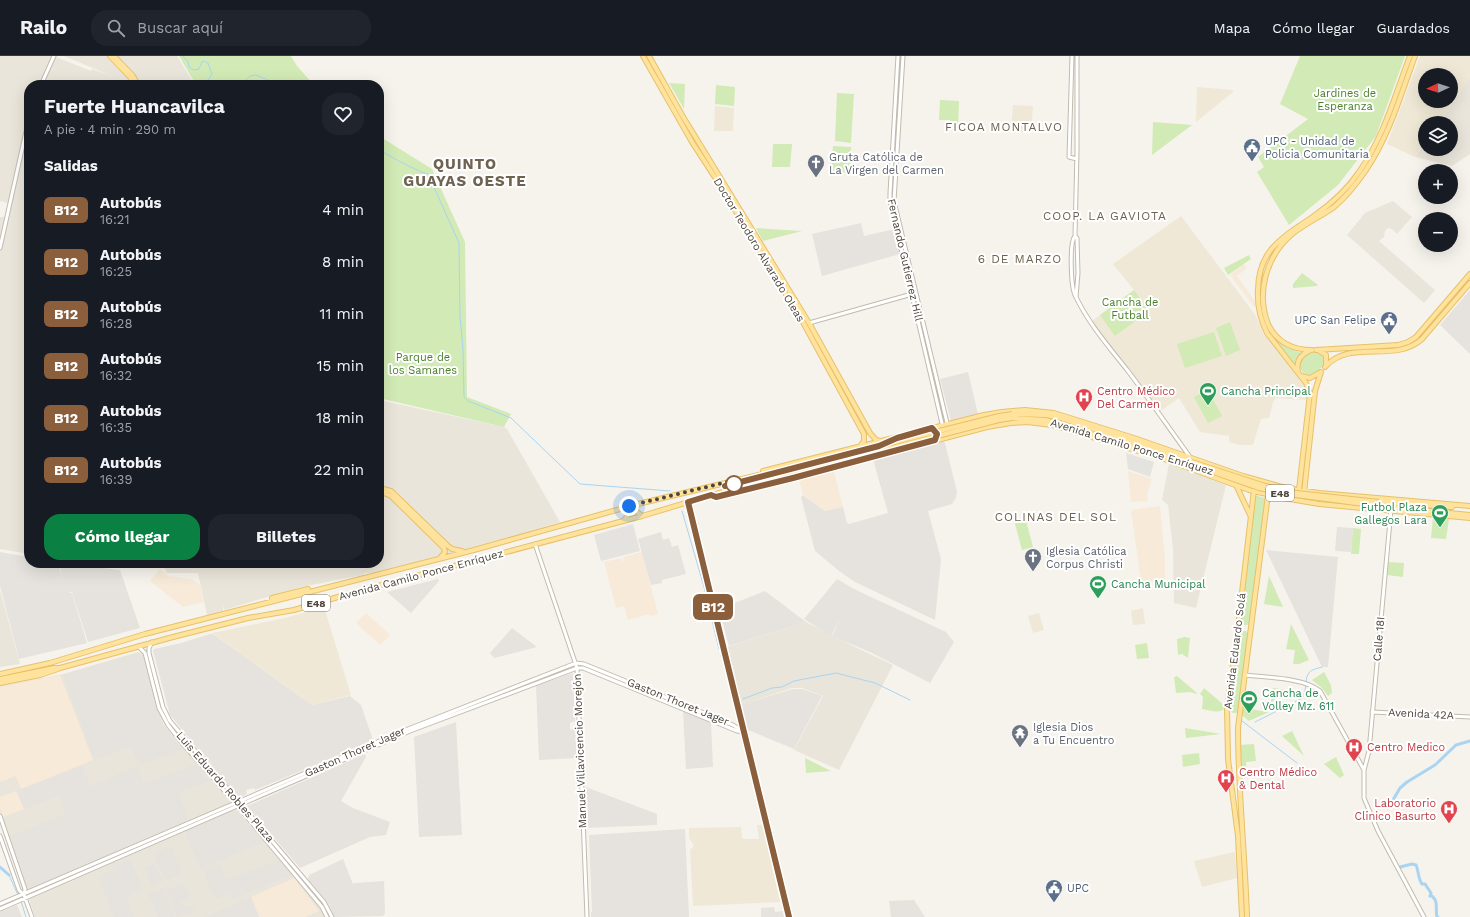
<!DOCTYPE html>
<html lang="es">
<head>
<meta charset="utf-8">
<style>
  body { margin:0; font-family:"Work Sans",sans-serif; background:#20242c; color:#f1f3f6; height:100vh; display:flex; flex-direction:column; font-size:15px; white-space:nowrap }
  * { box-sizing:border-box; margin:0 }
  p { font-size:13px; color:#9ea1a6 }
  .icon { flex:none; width:22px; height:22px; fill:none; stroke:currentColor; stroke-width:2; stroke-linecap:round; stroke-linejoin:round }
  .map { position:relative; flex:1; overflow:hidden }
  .details { position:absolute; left:24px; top:24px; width:360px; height:488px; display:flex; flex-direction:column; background:#171b24; border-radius:16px; box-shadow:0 4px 16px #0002 }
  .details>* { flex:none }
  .badge { padding:0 8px; border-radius:6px; font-size:14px; line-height:26px }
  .needle { width:26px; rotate:267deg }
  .controls { position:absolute; left:1418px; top:12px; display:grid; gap:8px }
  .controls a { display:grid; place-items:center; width:40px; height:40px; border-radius:50%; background:#171b24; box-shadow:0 4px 16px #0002; font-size:20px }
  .you { position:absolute; width:20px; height:20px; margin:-10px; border:3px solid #fff; border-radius:50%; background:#1a73e8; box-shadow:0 0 0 6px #1a73e833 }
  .map>.badge { position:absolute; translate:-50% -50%; box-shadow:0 0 0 2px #fff }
  h2 { padding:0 20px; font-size:15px; line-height:36px }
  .round { display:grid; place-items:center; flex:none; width:42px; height:42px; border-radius:16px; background:#20242c }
  .summary { display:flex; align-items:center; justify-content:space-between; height:68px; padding:0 20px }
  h1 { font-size:19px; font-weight:700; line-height:30px }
  .primary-button { display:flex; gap:8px; margin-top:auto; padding:8px 20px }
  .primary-button a { flex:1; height:46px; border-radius:16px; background:#0b8043; color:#fff; font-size:16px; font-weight:700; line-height:46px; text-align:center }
  .primary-button a+a { background:#20242c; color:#f1f3f6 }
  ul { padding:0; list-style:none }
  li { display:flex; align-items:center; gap:12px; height:52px; padding:0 20px }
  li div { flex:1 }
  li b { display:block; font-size:15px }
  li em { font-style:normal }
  li .badge { min-width:44px; font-weight:700; text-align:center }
  header { display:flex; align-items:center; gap:24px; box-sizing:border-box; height:56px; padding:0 20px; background:#171b24; border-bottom:1px solid #363941 }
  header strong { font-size:19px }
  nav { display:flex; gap:22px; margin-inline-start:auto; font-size:14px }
  .search { width:280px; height:36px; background:#20242c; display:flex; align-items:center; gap:10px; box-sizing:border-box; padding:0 14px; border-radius:16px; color:#9ea1a6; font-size:15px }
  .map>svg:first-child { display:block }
  .residential { fill:#eae5da }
  .commercial { fill:#f7ead8 }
  .industrial { fill:#e6e2dd }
  .education { fill:#efe8d6; fill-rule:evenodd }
  .green { fill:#d2eab5 }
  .parking { fill:#e5e3e0 }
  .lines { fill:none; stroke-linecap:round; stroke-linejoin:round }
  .stream { stroke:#a9d4f2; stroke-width:1 }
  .canal { stroke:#a9d4f2; stroke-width:3 }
  .minor-casing { stroke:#c2bbae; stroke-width:5 }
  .major-casing { stroke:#e6c16a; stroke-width:6 }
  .minor { stroke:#fff; stroke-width:3 }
  .major { stroke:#ffe39c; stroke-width:4 }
  .major-bridge-casing { stroke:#e6c16a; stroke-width:6; stroke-linecap:butt }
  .major-bridge { stroke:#ffe39c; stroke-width:4 }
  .line-casing { stroke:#fff; stroke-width:9 }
  .line { stroke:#8b5e3c; stroke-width:6 }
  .walk { stroke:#4b4439; stroke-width:4; stroke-dasharray:0 7.2 }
  .stop-dot { fill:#fff; stroke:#8b5e3c; stroke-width:2 }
  .labels { text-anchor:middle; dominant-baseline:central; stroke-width:4; stroke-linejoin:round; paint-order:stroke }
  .shield { fill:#fff; stroke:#817c74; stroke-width:1 }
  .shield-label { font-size:10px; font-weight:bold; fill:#4b4439 }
  .park-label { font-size:11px; fill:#4a7f2a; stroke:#fff }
  .service-label { font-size:11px; fill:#4e5e75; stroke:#fff; text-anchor:start }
  .worship-label { font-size:11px; fill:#5b616d; stroke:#fff; text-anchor:start }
  .street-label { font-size:11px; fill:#4b4439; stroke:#fff }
  .health-label { font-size:11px; fill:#be3a42; stroke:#fff; text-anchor:start }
  .leisure-label { font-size:11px; fill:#27864d; stroke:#fff; text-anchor:start }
  .neighbourhood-label { font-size:12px; letter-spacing:1px; fill:#6e6250; stroke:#fff }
  .district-label { font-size:15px; font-weight:bold; letter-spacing:1px; fill:#6e6250; stroke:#fff }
</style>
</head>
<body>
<header>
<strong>Railo</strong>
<div class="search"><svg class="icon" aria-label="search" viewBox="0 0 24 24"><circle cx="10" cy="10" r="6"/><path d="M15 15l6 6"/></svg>Buscar aquí</div>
<nav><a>Mapa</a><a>Cómo llegar</a><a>Guardados</a></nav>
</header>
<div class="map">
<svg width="1470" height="861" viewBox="0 0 1470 861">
  <rect width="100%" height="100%" fill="#f6f3ec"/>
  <!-- residential -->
  <path class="residential" d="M0,0h53l-13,29h-11v25l-12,53 12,-49v440l-29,-5v-332h5l3,-14 -8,-2z
    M64,0h47l24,29h-93l14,-28 35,14 1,-2 22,8z
    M116,0h61l18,29h-55l-5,-10z
    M1470,21v77l-18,12 -37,-9 10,-14v6h26v-26h-12z
    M1393,145l19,16 -15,17 -5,-5 -4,-1 -3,3 -1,6 -5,4 56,49 -11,13 -77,-68 18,-22z
    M379,344l125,27 3,2 53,93 -49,15 -138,36h-8l-2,2 -62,12 -77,23 -1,-6v7l-16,4 -9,-42h-31l-4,-7 -21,-3h237z
    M1169,408l57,21 -30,123 -22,-5 -1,-54 -5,-44 -6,-5z
    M0,534l20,74 -20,3z
    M806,566l49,25 38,18 -54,105 -45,-20 29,-54 -21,-8h-10l-51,17 -14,-58z
    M138,596l3,1 3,4 12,49 8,19 155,181 6,11h-290l-35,-105v-126l63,-12z"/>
  <!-- commercial -->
  <path class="commercial" d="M1244,208l3,4 -10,8 19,26v4l-2,1 -24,-32z
    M1128,415l24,8 -4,12 -1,10 -16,1z
    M834,416l9,35 -18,4 -22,-17 -4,-14z
    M1160,450l5,53v21l-24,3 -10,-73z
    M642,496l16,62 -8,2 -1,-2 -21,6 -4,-14 -8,2 -12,-46 17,-4 1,3h2l-1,-4z
    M160,513l8,7 23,3 9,6 4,17 -21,5 -33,-26z
    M366,557l24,22 -10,10 -24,-22z
    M60,619l33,85 -72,29 -5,-13 -16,6v-95z
    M16,735l8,18 -21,8 -3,-9v-11z
    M294,822l25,33 -14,6h-46l-8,-20z"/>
  <!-- industrial -->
  <path class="industrial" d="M861,167l3,13 31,-7 5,25 -78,22 -10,-42z
    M1470,234v64l-30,-29z
    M968,316l10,42 -27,7 -11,-42z
    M940,385h3l2,2 12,49 -1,6 -4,6 -24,7 13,48 -6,61 -80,-38 -16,-11 -24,-20 -14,-54 2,-2 22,16 18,-4 4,16 2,1 39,-11 -15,-54z
    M1337,471l16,1 -2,24 -16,-1z
    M661,476l2,8 6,-2 3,9 6,-2 8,29 -24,6v3l-11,2 -13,-46z
    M1266,494l72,7 -10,110h-6z
    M0,496l29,5v6h29l5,19 -4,-19 61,7 20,58 -52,14 -16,-50h-4l4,1 15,50 -68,16 -19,-73z
    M438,523l1,2 -28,32 -24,-21z
    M837,523l17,10 92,43 8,10 -24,41 -58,-30 -40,-17 9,-19 -10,19 -27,-17z
    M765,535l41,31 -77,24 -10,-37z
    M512,572l25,19 -43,11 -4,-5z
    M210,578h3l99,71 38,-9 11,9 12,35 -84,36 -1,-2 1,2 -34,14 -1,-2 -8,2 1,4 -6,3 -4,-1 -67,-81 -17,-64 1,-2 27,-6z
    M139,597l4,2 13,52 7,18 19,24 -43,16 -8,-19 -37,14 -31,-85z
    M573,617l2,48 -5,2v7l5,-2 2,30 -38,2 -3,-74z
    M793,633h9l20,7 -28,53 -46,-19 -8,-25z
    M683,655l28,11 2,45 -27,2z
    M456,666l6,113 -43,2 -5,-100z
    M365,698l1,3 -25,44 12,7 37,14 -4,13 -16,2 -70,31 -53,-62z
    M196,708l14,17 -31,11 9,28 -157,68 -5,-3 -16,-49 56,-22 -8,-18 -34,13 -7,-18 65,-25 8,20 47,-20 7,18z
    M583,730l74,28v11l-72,3z
    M236,753l28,33 -64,27 -15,-38z
    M685,773l4,88h-98v-5h1l-3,-77z
    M171,790l11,28 -14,6 -3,-1 -12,-25z
    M130,802l13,31 -16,8 -4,-9 11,29h-20l-16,-40 8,-5 10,-2 -2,-4z
    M343,803l10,25 2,-1 29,-2 1,32 -2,3 -48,1 -7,-14 -20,-24 1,-4z
    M279,804l12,15 -58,24 -2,-6 -14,6 -3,-2 -10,-24 1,-4 14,-5 7,16z
    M155,807l8,18 -11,6 -8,-19z
    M184,827l6,14 -9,4 3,7 8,-2 2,5 -17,6 -11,-27z
    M163,832l12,29h-17l-9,-23z
    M251,841l8,20h-54z
    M914,844l11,17h-34l-2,-16z
    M17,849l5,12h-22v-5z
    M774,851l1,5 8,-1 1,6h-23v-9z"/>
  <!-- education -->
  <path class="education" d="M1420,0h50v21l-31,46h-14v20l-10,14 -28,-13zM1425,19h26v26h-26z
    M1197,31l36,3v2l-37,30z
    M1013,49l20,1 -2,27 -20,-2z
    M715,50l19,2 -1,23h-19z
    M1181,160l75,100 8,19 6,4 35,47 3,9 -3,5 -29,-2 -3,4 -4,16 -8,1 -8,26h-13l-11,-3v-6l-29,-4 -21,-34 -20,14 -67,-91 42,-31 -21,-26z
    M324,551l27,88 -39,10 -100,-72 73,-15z
    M1143,552l2,16 -12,1 -2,-14z
    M1039,557l5,17 -11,3 -5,-17z
    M757,769h6l17,77 -87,4 -3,-56 4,-4 -5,-8v-10l52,-1 1,11 3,1h14z
    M1235,796l2,26 -35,9 -8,-26z"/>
  <!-- green -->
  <path class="green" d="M179,0h112l6,10 17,19h-118z
    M1300,0h105l-29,80 -38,49 -49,40 -32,-53 7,-5 -6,-10 50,-38 -28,-15z
    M669,27l16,1 -1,25z
    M716,29l19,2 -1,19 -19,-2z
    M837,37l17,1 -3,49 -16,-2z
    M940,44l19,1 -1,29h-8v-10h-11z
    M1153,66l39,3 -40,30z
    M379,80l53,33 33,73 2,155 44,17 -7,13 -125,-29z
    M773,88h19l-2,23h-18z
    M833,90l18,1 -1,26 -19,-2z
    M756,172l46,3 -39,10z
    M1249,199l2,4 -23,16 -4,-7z
    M1302,217l16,12 -1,1 -24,2v-4z
    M1134,234l15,21 -34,25 -15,-21z
    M1230,266l10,28 -14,6 -10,-28z
    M1214,276l8,24 -37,12 -8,-24z
    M1279,286l9,6 14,5 -6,6 -1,6 -17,-22z
    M1318,296l4,2 2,4c0,9 -5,14 -13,17l-8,-2 -3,-5v-7l7,-7z
    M1208,334l14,26 -14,7 -14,-26z
    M1255,439l10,3 -15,124c-2,4 -5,4 -9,2l-1,-3z
    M1025,461l8,30 -11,3 -8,-30z
    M1433,461l16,2 -3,20 -15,-1z
    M1353,472l8,1 -2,25h-8z
    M1388,506l16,1 -1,14 -16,-2z
    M1269,520l14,31 -19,-3z
    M1291,568l18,36 -10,4h-6l2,-14 -9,-1z
    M1241,575h5l2,3 -9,76 -3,3h-3l-4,-3 10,-77z
    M1185,581l5,1 -2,20 -6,-4 -4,1 -1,-16z
    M1147,587l2,15 -12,1 -2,-14z
    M1324,616l7,13 1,8 -4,3 -7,-9 -9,-7z
    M1177,620l20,17v1l-7,-2 -14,1 -2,-16z
    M1204,632l20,17v4c-5,5 -15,1 -22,0l1,-12 -3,-3z
    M1273,632l22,3v1l-24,10z
    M1243,652l26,4 -20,9 -7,-6z
    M1185,672l36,6 -35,4z
    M1292,675l12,25 -22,-20z
    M1254,688l2,17 -10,1 1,9 -5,1 -2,-27z
    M1199,697l1,11 -17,3 -1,-12z
    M1336,701l8,18 -4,3 -16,-14z
    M805,702l26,13 -25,2z"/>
  <!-- parking -->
  <path class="parking" d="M1126,397l28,9 -4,15 -22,-8z
    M633,468l7,27 -39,10 -7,-26z"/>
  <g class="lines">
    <!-- stream -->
    <path class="stream" d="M183,0l5,6 1,5 4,3 6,-1 3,-7 2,-1 4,2 4,11 -4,6 1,5
      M241,29l9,-9 6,-1 24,10
      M379,93c4,4 43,25 49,25l31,69 1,73 3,34 1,47 4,4 43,17 69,66 90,7
      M682,455l22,76 15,62
      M1306,626c1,-12 6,-12 16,-15
      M743,643l29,-11 10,-1 12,-6 42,-8 39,10 35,17
      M1242,665l55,42
      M1255,666l46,-23 3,-3 2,-11
      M9,819l9,20
      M21,845l5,16"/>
    <!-- canal -->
    <path class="canal" d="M1393,744l7,-12 7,-6 28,-17 21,-20 14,-4
      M0,811l9,8
      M1400,811l12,-3 4,1c3,7 2,14 6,19h3l6,9 -1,3h2c7,6 3,13 5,21h1"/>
    <defs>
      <path id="minor" d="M898,0l-8,137v8l54,231
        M903,0l-9,145 55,230
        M1072,0l-3,101 8,2
        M41,29l13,-29
        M1075,180c-6,6 -4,51 0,59 13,28 34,52 53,76 21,28 41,57 62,86
        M0,192l29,-130
        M1076,241l2,-24 -1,-35 -2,-2 2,-85v-95
        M809,267l103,-29
        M687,446l102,415
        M535,488l42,124 10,249
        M152,586l-3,6v5l14,54 7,14 154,181 8,15
        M138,590l7,7 14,55 9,17 14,18 54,61 86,103 5,10
        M1245,619c20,2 60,3 75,16l44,79v28l14,33 46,86
        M1372,656l98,5
        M1364,714l5,-19 22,-241
        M0,760l25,73 -1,6 8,22
        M0,780l19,54 5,5
        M0,848l403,-173 173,-68 8,1 149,61 11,7
        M0,853l410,-178 167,-63h6l154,63 6,1"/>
      <path id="major" d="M110,0l20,21 4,8
        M114,0l19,20 5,9
        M643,0l49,86 26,40 86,142 60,110v7l-4,5
        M649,0l33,59 127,208 61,110 6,7 4,1
        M1312,294c-19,0 -36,-8 -44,-26 -12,-31 -2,-67 23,-89 13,-11 29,-18 43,-28 12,-10 23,-24 32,-37 23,-34 35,-76 49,-114
        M1316,294l82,-5 10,-3 8,-5 54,-63
        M1318,294l8,5v10
        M1325,311c25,-29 70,-3 97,-28l48,-56
        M1298,316c-2,-10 2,-17 11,-21
        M1301,320l9,2 9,-5
        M1012,358l34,1 15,3 125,42
        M1012,362l33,2 52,15
        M1127,389l58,17
        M763,415l221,-56 18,-3 23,-2 29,3 80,25 109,38 43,12 33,5 151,13
        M1236,429l15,32
        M379,432l12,3 57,55 4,3 10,2
        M1299,434l11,-97 -4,-10 -39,-50c-7,-14 -10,-28 -9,-44 1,-41 26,-52 56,-73 17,-12 33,-26 45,-44 25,-35 36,-77 51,-116
        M379,436l5,1 7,3 53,52 1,4 -5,6
        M1304,437l11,-102 6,-19
        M715,440l78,-18 194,-51 24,-4 16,-1 25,3 112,34 85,31 35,8 35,6 151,14
        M1379,446l73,5
        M638,448l-2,3v4l6,5
        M1379,450l91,9
        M621,452c7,1 8,8 3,12
        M272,542l36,-9
        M0,618l50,-11 95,-29 329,-84 164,-46 241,-58
        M0,623l54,-11h6l113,-31 75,-19 46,-8 54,-16 294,-78 90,-27 148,-38
        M0,627l40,-8 18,-6
        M1242,861l-4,-81 -10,-77 -1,-51 11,-81 16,-137
        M1247,861c-2,-63 -9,-126 -9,-189l31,-241"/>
    </defs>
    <!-- minor casing -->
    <use href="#minor" class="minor-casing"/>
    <!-- major casing -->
    <use href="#major" class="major-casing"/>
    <!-- minor -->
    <use href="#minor" class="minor"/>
    <!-- major -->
    <use href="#major" class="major"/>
    <defs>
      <path id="major-bridge" d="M879,390l120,-30 13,-2
        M880,395l119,-31 13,-2
        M1186,404l76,25 26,7 91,10
        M1185,406l74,26 29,6 91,12"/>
    </defs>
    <!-- major-bridge casing -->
    <use href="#major-bridge" class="major-bridge-casing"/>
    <!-- major-bridge -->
    <use href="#major-bridge" class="major-bridge"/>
  </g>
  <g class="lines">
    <defs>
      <path id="line" d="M725,430l154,-40 18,-8 35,-10 5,6 -2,6 -142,38 -77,19 -5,-2 -23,7 101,415"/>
    </defs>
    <!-- line casing -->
    <use href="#line" class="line-casing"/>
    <!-- line -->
    <use href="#line" class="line"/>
    <!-- walk -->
    <path class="walk" d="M629,450l106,-26 -1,4"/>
  </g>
  <!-- icons -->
  <defs>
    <symbol id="civic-pin" viewBox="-11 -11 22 30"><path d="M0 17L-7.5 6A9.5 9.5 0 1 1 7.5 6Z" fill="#5c6f8a" stroke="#fff"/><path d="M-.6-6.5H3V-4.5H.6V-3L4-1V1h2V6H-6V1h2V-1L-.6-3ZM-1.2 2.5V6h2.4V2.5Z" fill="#fff"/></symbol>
    <symbol id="church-pin" viewBox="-11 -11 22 30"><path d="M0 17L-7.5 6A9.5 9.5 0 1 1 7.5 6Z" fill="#6b7280" stroke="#fff"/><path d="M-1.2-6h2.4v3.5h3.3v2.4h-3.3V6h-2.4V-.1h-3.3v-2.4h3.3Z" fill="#fff"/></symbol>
    <symbol id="stadium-pin" viewBox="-11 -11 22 30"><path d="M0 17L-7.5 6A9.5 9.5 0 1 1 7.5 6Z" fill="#2e9e5b" stroke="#fff"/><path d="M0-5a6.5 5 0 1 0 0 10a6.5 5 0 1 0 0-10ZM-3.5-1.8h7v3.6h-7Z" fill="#fff"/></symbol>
    <symbol id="hospital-pin" viewBox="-11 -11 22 30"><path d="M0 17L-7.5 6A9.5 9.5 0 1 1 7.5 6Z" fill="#e0444e" stroke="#fff"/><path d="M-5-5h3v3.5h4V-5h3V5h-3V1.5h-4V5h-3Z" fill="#fff"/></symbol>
    <symbol id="temple-pin" viewBox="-11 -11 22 30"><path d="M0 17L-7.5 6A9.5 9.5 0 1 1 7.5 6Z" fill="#6b7280" stroke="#fff"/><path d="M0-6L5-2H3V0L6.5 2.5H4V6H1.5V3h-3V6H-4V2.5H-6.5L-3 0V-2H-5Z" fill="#fff"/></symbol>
  </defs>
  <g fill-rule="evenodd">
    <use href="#civic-pin" x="1242" y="81" width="20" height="27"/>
    <use href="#church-pin" x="806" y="97" width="20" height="27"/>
    <use href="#civic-pin" x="1379" y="254" width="20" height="27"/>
    <use href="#stadium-pin" x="1198" y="325" width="20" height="27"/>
    <use href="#hospital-pin" x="1074" y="331" width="20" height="27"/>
    <use href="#stadium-pin" x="1430" y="447" width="20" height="27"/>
    <use href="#church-pin" x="1023" y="491" width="20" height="27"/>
    <use href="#stadium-pin" x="1088" y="518" width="20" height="27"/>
    <use href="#stadium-pin" x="1239" y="633" width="20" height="27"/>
    <use href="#temple-pin" x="1010" y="667" width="20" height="27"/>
    <use href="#hospital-pin" x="1344" y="681" width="20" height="27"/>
    <use href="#hospital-pin" x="1216" y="712" width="20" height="27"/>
    <use href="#hospital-pin" x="1439" y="743" width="20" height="27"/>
    <use href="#civic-pin" x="1044" y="822" width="20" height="27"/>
  </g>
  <!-- markers -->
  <circle class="stop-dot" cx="734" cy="428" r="8"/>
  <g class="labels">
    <!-- shield labels -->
    <g class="shield">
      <rect x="1266" y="429" width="28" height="16" rx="3"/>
      <rect x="302" y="539" width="28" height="16" rx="3"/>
    </g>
    <g class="shield-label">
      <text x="1280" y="437">E48</text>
      <text x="316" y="547">E48</text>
    </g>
    <!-- park labels -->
    <g class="park-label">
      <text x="1345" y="37">Jardines de<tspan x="1345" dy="13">Esperanza</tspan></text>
      <text x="1130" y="246">Cancha de<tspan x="1130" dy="13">Futball</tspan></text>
      <text x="423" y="301">Parque de<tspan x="423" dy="13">los Samanes</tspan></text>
    </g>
    <!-- service labels -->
    <g class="service-label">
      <text x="1265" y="85">UPC - Unidad de<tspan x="1265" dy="13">Policia Comunitaria</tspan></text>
      <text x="1376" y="264" text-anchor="end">UPC San Felipe</text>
      <text x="1067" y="832">UPC</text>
    </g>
    <!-- worship labels -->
    <g class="worship-label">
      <text x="829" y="101">Gruta Católica de<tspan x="829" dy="13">La Virgen del Carmen</tspan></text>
      <text x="1046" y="495">Iglesia Católica<tspan x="1046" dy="13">Corpus Christi</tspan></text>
      <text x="1033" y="671">Iglesia Dios<tspan x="1033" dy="13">a Tu Encuentro</tspan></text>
    </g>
    <!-- street labels -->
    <g class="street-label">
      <text transform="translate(759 194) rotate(59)">Doctor Teodoro Alvarado Oleas</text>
      <text transform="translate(905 204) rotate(77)">Fernando Gutierrez Hill</text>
      <text transform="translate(1132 391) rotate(17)">Avenida Camilo Ponce Enríquez</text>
      <text transform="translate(421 519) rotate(-15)">Avenida Camilo Ponce Enríquez</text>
      <text transform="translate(1379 583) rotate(-85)">Calle 18I</text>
      <text transform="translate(1235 595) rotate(-83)">Avenida Eduardo Solá</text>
      <text transform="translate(678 646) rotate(22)">Gaston Thoret Jager</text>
      <text transform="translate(1421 658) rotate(3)">Avenida 42A</text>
      <text transform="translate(580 695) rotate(-92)">Manuel Villavicencio Morejón</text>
      <text transform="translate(355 696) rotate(-24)">Gaston Thoret Jager</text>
      <text transform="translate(225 731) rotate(49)">Luis Eduardo Robles Plaza</text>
    </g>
    <!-- health labels -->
    <g class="health-label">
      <text x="1097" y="335">Centro Médico<tspan x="1097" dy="13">Del Carmen</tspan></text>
      <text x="1367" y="691">Centro Medico</text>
      <text x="1239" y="716">Centro Médico<tspan x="1239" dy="13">&amp; Dental</tspan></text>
      <text x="1436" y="747" text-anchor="end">Laboratorio<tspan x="1436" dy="13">Clinico Basurto</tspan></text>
    </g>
    <!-- leisure labels -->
    <g class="leisure-label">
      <text x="1221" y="335">Cancha Principal</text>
      <text x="1427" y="451" text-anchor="end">Futbol Plaza<tspan x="1427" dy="13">Gallegos Lara</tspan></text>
      <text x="1111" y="528">Cancha Municipal</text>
      <text x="1262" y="637">Cancha de<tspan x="1262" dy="13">Volley Mz. 611</tspan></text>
    </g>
    <!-- neighbourhood labels -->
    <g class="neighbourhood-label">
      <text x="1004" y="71">FICOA MONTALVO</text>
      <text x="1105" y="160">COOP. LA GAVIOTA</text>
      <text x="1020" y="203">6 DE MARZO</text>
      <text x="1056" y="461">COLINAS DEL SOL</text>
    </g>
    <!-- district labels -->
    <g class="district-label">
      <text x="465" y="108">QUINTO<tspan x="465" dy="17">GUAYAS OESTE</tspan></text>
    </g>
  </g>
</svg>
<div class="controls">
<a><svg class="needle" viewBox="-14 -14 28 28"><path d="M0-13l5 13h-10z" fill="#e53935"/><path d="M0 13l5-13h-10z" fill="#9ea1a6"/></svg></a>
<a><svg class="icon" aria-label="layers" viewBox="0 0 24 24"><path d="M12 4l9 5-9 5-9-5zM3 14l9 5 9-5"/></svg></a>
<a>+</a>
<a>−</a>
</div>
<div class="you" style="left:629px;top:450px"></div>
<b class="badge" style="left:713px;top:551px;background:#8b5e3c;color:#fff">B12</b>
<section class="details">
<div class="summary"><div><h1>Fuerte Huancavilca</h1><p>A pie · 4 min · 290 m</p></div><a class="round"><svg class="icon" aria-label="heart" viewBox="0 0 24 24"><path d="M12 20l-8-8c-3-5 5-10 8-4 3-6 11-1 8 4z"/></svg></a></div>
<h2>Salidas</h2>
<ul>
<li><span class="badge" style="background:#8b5e3c;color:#fff">B12</span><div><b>Autobús</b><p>16:21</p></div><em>4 min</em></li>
<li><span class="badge" style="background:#8b5e3c;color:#fff">B12</span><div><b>Autobús</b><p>16:25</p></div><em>8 min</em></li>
<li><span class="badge" style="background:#8b5e3c;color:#fff">B12</span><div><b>Autobús</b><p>16:28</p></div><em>11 min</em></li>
<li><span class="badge" style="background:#8b5e3c;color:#fff">B12</span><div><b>Autobús</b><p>16:32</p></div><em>15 min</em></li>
<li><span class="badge" style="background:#8b5e3c;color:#fff">B12</span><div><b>Autobús</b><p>16:35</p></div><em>18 min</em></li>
<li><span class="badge" style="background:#8b5e3c;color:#fff">B12</span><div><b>Autobús</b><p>16:39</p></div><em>22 min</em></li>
</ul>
<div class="primary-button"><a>Cómo llegar</a><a>Billetes</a></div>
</section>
</div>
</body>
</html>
